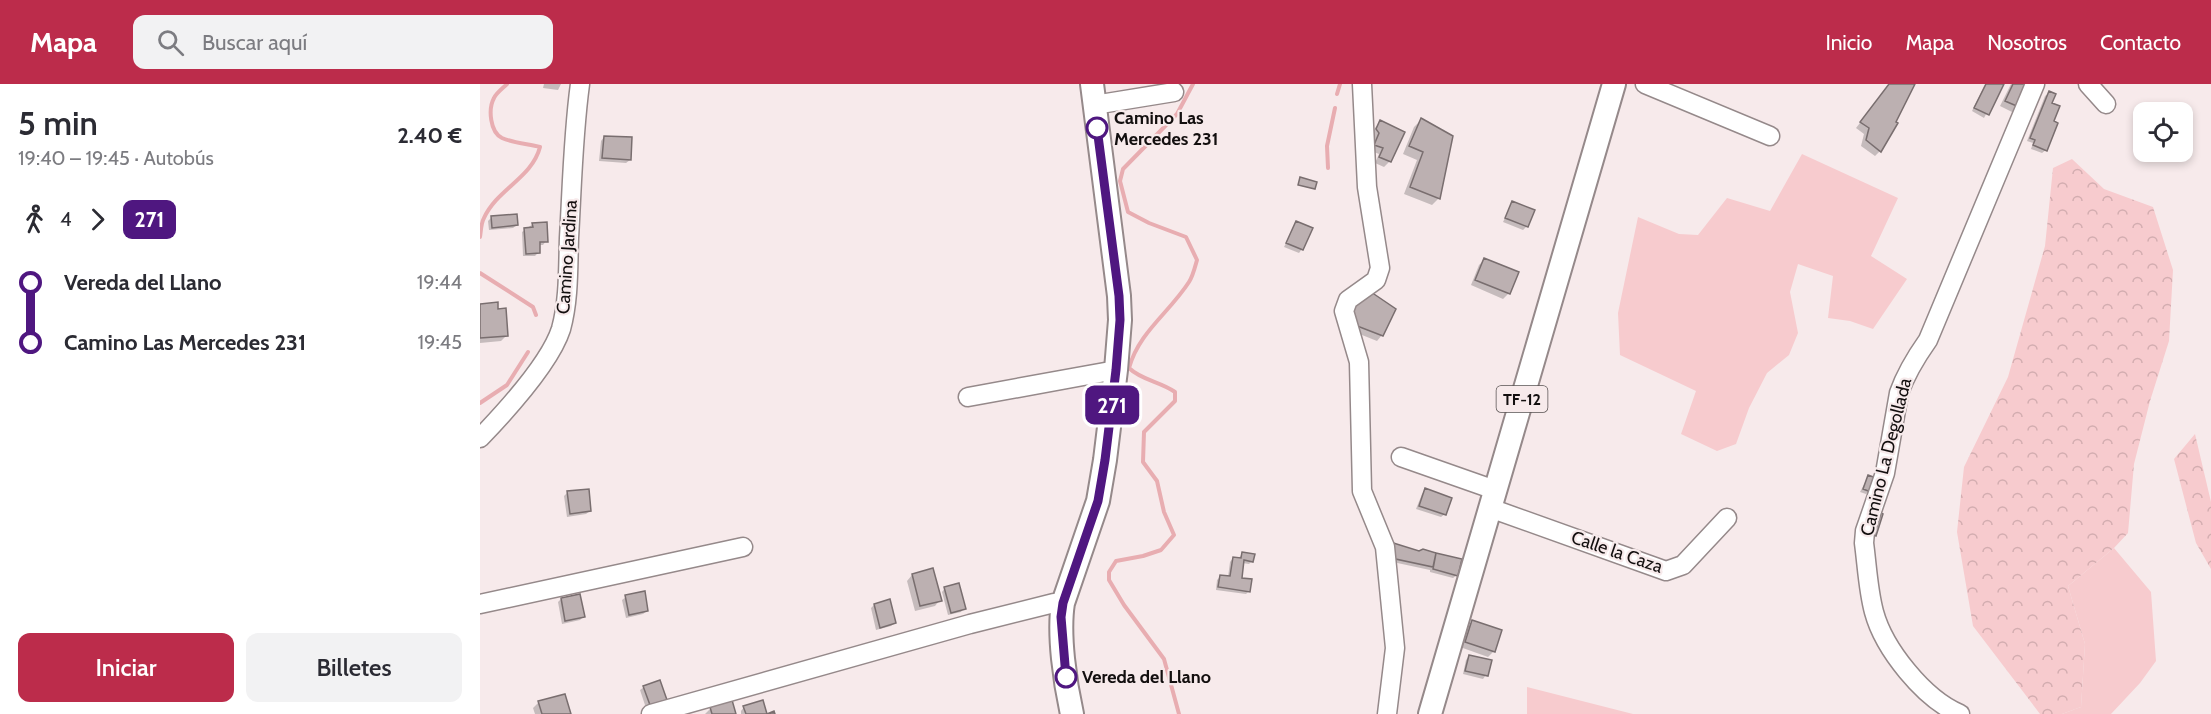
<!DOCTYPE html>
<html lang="es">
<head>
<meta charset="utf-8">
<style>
  body { margin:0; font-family:Cabin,sans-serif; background:#f2f2f3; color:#2b2b33; height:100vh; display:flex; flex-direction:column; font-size:22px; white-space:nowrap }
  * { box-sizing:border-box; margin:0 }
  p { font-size:20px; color:#7c7c81 }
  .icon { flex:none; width:33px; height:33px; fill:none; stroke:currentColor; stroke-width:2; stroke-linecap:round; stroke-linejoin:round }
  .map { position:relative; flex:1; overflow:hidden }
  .panel { display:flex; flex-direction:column; background:#fff; width:480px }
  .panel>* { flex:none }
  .badge { padding:0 12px; border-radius:9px; font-size:21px; line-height:39px }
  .controls { position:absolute; left:1653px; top:18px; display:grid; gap:12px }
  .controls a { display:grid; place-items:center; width:60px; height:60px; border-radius:12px; background:#fff; box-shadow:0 3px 9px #0003; font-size:30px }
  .map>.badge { position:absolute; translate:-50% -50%; box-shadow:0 0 0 3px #fff }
  .legs { display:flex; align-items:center; gap:9px; height:66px; padding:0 18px; font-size:20px }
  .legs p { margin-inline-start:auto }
  .head { display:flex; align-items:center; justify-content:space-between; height:102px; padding:0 18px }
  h1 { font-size:33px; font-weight:600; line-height:45px }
  .button { display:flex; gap:12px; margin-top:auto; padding:12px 18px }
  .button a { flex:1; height:69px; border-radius:12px; background:#bc2c4b; color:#fff; font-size:24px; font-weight:600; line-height:69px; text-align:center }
  .button a+a { background:#f2f2f3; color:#2b2b33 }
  ul { padding:0 18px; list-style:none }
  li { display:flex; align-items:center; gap:21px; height:60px; font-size:22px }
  li i { display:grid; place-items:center; width:9px; height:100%; margin:0 8px; background:currentColor }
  li i::after { content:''; width:15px; height:15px; margin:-8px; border:4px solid; border-radius:50%; background:#fff }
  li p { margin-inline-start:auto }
  li:first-child i { background:linear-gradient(#0000 50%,currentColor 0) }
  li:last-child i { background:linear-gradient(currentColor 50%,#0000 0) }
  header { display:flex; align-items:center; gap:36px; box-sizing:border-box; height:84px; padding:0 30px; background:#bc2c4b; color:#fff }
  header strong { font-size:28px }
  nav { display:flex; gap:33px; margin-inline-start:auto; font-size:21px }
  .search { width:420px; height:54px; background:#f2f2f3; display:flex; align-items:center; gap:15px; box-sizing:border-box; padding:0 21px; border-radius:12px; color:#7c7c81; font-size:22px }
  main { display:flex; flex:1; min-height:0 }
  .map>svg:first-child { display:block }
  .green { fill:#f7cbce }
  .forest { fill:url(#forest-crowns) }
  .shadow { fill:#0003 }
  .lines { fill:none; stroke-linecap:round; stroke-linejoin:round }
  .stream { stroke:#e8adb1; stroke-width:4 }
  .building { fill:#bcb0b1; stroke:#796e6f; stroke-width:1.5 }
  .minor-casing { stroke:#95898a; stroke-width:21 }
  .major-casing { stroke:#95898a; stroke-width:26 }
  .minor { stroke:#fff; stroke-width:18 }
  .major { stroke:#fff; stroke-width:22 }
  .line-1-casing { stroke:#fff; stroke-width:14 }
  .line-1 { stroke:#4f1780; stroke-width:9 }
  .stop-1-dot { fill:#fff; stroke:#4f1780; stroke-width:3 }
  .labels { text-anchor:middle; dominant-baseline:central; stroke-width:4.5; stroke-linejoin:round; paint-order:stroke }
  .shield { fill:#f7eaeb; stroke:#575151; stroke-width:1.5 }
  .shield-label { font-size:16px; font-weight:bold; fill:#130f0f }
  .stop-label { font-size:18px; font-weight:bold; fill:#130f0f; stroke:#f7eaeb; text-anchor:start }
  .street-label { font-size:18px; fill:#130f0f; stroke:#f7eaeb }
</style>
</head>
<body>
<header>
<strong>Mapa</strong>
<div class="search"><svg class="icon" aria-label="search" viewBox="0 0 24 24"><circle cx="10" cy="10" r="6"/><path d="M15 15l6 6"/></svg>Buscar aquí</div>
<nav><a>Inicio</a><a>Mapa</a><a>Nosotros</a><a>Contacto</a></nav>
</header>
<main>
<section class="panel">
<div class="head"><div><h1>5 min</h1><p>19:40 – 19:45 · Autobús</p></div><b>2.40 €</b></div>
<div class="legs"><svg class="icon" aria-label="walk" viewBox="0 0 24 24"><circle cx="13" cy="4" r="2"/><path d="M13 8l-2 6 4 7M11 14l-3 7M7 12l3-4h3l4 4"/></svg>4<svg class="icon" aria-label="forward" viewBox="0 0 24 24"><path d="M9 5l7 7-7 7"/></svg><b class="badge" style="background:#4f1780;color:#fff">271</b></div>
<ul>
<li><i style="color:#4f1780"></i><b>Vereda del Llano</b><p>19:44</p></li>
<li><i style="color:#4f1780"></i><b>Camino Las Mercedes 231</b><p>19:45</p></li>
</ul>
<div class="button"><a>Iniciar</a><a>Billetes</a></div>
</section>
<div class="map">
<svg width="1731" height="630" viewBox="0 0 1731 630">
  <defs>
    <pattern id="forest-crowns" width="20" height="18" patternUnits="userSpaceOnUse" patternTransform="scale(1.5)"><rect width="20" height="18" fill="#f7cbce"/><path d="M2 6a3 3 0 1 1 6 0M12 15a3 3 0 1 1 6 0" fill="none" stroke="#d3adb0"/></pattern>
  </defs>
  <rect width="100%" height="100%" fill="#f7eaeb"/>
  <!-- green -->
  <path class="green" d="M1322,70l96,44 -27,58 36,23 -34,50 -23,-8 -22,-3 5,-42 -35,-12 -8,28 8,41 -9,22 -22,18 -18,35 -13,36 -19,7 -36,-17 15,-43 -76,-36 -2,-42 20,-96 41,17 19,1 29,-37 43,13z
    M1634,464l37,44 5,69 -16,22 -29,31h-49l19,-7 4,-63 -17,-58z
    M1047,603l106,27h-106z"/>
  <!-- forest -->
  <path class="forest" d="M1592,75l32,30 49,18 20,63 -4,71 -19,60 -16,63 -6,69 -14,15 -46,38 17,58 -4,63 -19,7h-22l-67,-88 -16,-94 7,-65 44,-90 37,-131 8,-78z
    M1715,350l16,68v67l-15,-26 -22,-84z"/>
  <!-- shadow -->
  <path class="shadow" d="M64,0h17l-3,6 -15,-2z
    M1410,0h24l-34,67 -5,5 -14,-10 3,-12 -8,-6z
    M1505,0h17l-18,34 -12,-7z
    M1531,0h17l-10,22 -6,6 -12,-6z
    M1569,9l2,11 -5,46 -4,3 -11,-4 2,-6 -6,-2 18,-45z
    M941,36l18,78 -7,7 -28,-11 13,-34 -14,-6 11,-27z
    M900,38l10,39 -6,6 -9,-4 4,-9 -10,-4 5,-11 -3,-3 4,-8z
    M124,53l26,23 -4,3 -27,-2 2,-20z
    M1032,119l15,23 -4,4 -20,-8z
    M12,133l25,8 -4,3 -24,2 -1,-9z
    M816,139l6,26 -3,4 -15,-6z
    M53,140l13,17 -3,4h-5l1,7 -4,4h-12l-1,-24z
    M1005,175l24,34 -6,6 -32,-14 8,-20z
    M0,221l17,6 10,24 -6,6 -21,2z
    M869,229l33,22 -5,6 -30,-12z
    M1388,393l2,14 -4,3 -6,-2z
    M945,406l20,24 -4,3 -25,-8 6,-15z
    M87,409l23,18 -4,3 -19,3 -3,-21z
    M905,462l34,7 5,-2 37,9 -4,15 -4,3 -23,-6v-2l-42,-9z
    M762,470l10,7 -3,3 -7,-1 -2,16 9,12 -3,3 -30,-4 1,-10 4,-4 7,1 2,-15 3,-4 5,1z
    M432,491l28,25 -5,6 -20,5 -8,-30z
    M465,504l19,20 -3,4 -13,3 -6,-23z
    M146,513l21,14 -4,3 -17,4 -4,-18z
    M81,515l22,18 -3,3 -18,4 -4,-22z
    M394,521l21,18 -4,3 -15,4 -5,-22z
    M992,538l22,29 -6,6 -28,-10 7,-20z
    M989,572l17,19 -3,4 -20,-5 3,-14z
    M164,603l21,12 -3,4 -16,5 -6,-18z
    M59,618l30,12h-34l-2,-6z
    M264,623l22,7h-25v-3z
    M231,624l23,6h-29z"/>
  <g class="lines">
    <!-- stream -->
    <path class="stream" d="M857,10l3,-10
      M848,84l-1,-22 8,-38
      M0,153c1,-6 1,-14 4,-19 13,-29 48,-40 56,-71 -12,-3 -27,-4 -38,-9 -12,-6 -14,-29 -8,-40 2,-5 9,-10 13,-14
      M0,189l53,34 3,8
      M0,319l27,-18 21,-33
      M699,630l-15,-55 -40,-54 -15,-25v-8l7,-11 27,-5 18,-6 13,-15 -10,-23 -7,-31 -14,-19 1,-30 31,-31v-9c-14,-10 -34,-12 -46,-24 10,-36 40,-55 60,-86 4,-6 6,-15 8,-22l-11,-23 -37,-14 -21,-11 -8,-31 3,-12 54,-55 16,-30"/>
  </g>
  <!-- building -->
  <path class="building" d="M1409,0h26l-19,38 2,1 -17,29 -15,-12 3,-12 -9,-6z
    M1506,0h18l-15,31 -15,-7z
    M1533,0h17l-11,23 -14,-6z
    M1569,7l7,3 -4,9 8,3 -6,15 4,2 -11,28 -14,-6 2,-5 -5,-2z
    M941,34l32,18 -13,63 -30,-12 13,-35 -14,-6z
    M900,36l25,12 -14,30 -12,-5 4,-9 -9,-3 5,-12 -3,-4z
    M124,52l28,1 -1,23 -29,-2z
    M820,93l17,5 -2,7 -17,-4z
    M1032,117l23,9 -7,17 -23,-9z
    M37,130l1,11 -26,3 -1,-12z
    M816,137l17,7 -10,22 -17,-7z
    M67,138l1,20h-8v11l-14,1 -2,-26 9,-1 -1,-4z
    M1004,174l35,14 -9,22 -35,-14z
    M891,208l25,17 -13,27 -31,-12 2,-19z
    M18,218v7l8,-1 2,28 -28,2v-34z
    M1388,391l8,3 -5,14 -8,-3z
    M945,404l27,10 -6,17 -27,-9z
    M109,405l2,22 -21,3 -3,-23z
    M1396,427l7,3 -7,22 -8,-3z
    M907,457l32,10 4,-2 13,4 -3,14 -42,-9z
    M762,468l13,2 -2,8 -9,-2 -2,18 10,1 -2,13 -32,-5 2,-12 10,1 3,-19 8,1z
    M956,469l26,6 -4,17 -25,-7z
    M453,484l9,33 -22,5 -8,-32z
    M479,499l7,26 -15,4 -7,-26z
    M165,507l3,20 -19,4 -4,-20z
    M100,510l5,23 -20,4 -4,-23z
    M410,515l6,24 -16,5 -6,-24z
    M992,536l30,10 -7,22 -30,-10z
    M989,571l23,5 -4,16 -23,-5z
    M180,596l7,20 -17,5 -7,-19z
    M85,610l6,20h-29l-4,-13z
    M252,616l4,14h-24l-2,-7z
    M283,616l4,14 7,-3 1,3h-29l-3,-8z"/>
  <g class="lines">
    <defs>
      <path id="minor" d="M882,0l5,103 13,81 -4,12 -28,20 -4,11 15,51 3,129 23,56 10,101 -8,66
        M1165,0l125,52
        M1608,0l18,20
        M614,21l80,-13
        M488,313l148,-27
        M0,354c25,-26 70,-75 81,-109 8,-29 7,-61 8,-91 3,-51 4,-103 11,-154
        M921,373l94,33
        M1010,424l176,63 17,-6 44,-47
        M0,520l263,-57
        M171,630l319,-90 84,-21h9
        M1480,630c-36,-15 -76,-65 -86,-102 -6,-22 -7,-47 -10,-69l1,-12 20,-58 14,-80c7,-20 17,-36 29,-53l107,-256"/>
      <path id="major" d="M592,630c-7,-31 -14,-80 -9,-111l35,-102 7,-41 11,-90 4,-50 -1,-24 -27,-212
        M950,630l184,-630"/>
    </defs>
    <!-- minor casing -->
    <use href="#minor" class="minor-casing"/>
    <!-- major casing -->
    <use href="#major" class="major-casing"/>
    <!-- minor -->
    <use href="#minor" class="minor"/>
    <!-- major -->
    <use href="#major" class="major"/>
  </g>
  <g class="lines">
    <defs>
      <path id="line-1" d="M586,593l-5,-60 2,-14 35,-102 7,-41 11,-90 4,-50 -1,-24 -22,-168"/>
    </defs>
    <!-- line-1 casing -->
    <use href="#line-1" class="line-1-casing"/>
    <!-- line-1 -->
    <use href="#line-1" class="line-1"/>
  </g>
  <!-- markers -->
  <g class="stop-1-dot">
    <circle cx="617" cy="44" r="10"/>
    <circle cx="586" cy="593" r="10"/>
  </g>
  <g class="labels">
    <!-- shield labels -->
    <rect class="shield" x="1016.5" y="302" width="51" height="26" rx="4.5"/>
    <g class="shield-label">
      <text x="1042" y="315">TF-12</text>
    </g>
    <!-- stop labels -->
    <g class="stop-label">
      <text x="634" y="34">Camino Las<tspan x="634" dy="21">Mercedes 231</tspan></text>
      <text x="602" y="593">Vereda del Llano</text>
    </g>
    <!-- street labels -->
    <g class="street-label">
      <text transform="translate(87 173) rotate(-86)">Camino Jardina</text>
      <text transform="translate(1406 373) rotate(-76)">Camino La Degollada</text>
      <text transform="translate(1137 468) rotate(19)">Calle la Caza</text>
    </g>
  </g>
</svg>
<div class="controls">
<a><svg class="icon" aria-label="locate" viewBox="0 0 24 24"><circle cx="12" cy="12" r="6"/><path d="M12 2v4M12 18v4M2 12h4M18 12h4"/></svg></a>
</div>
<b class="badge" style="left:632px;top:321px;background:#4f1780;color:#fff">271</b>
</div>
</main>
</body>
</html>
